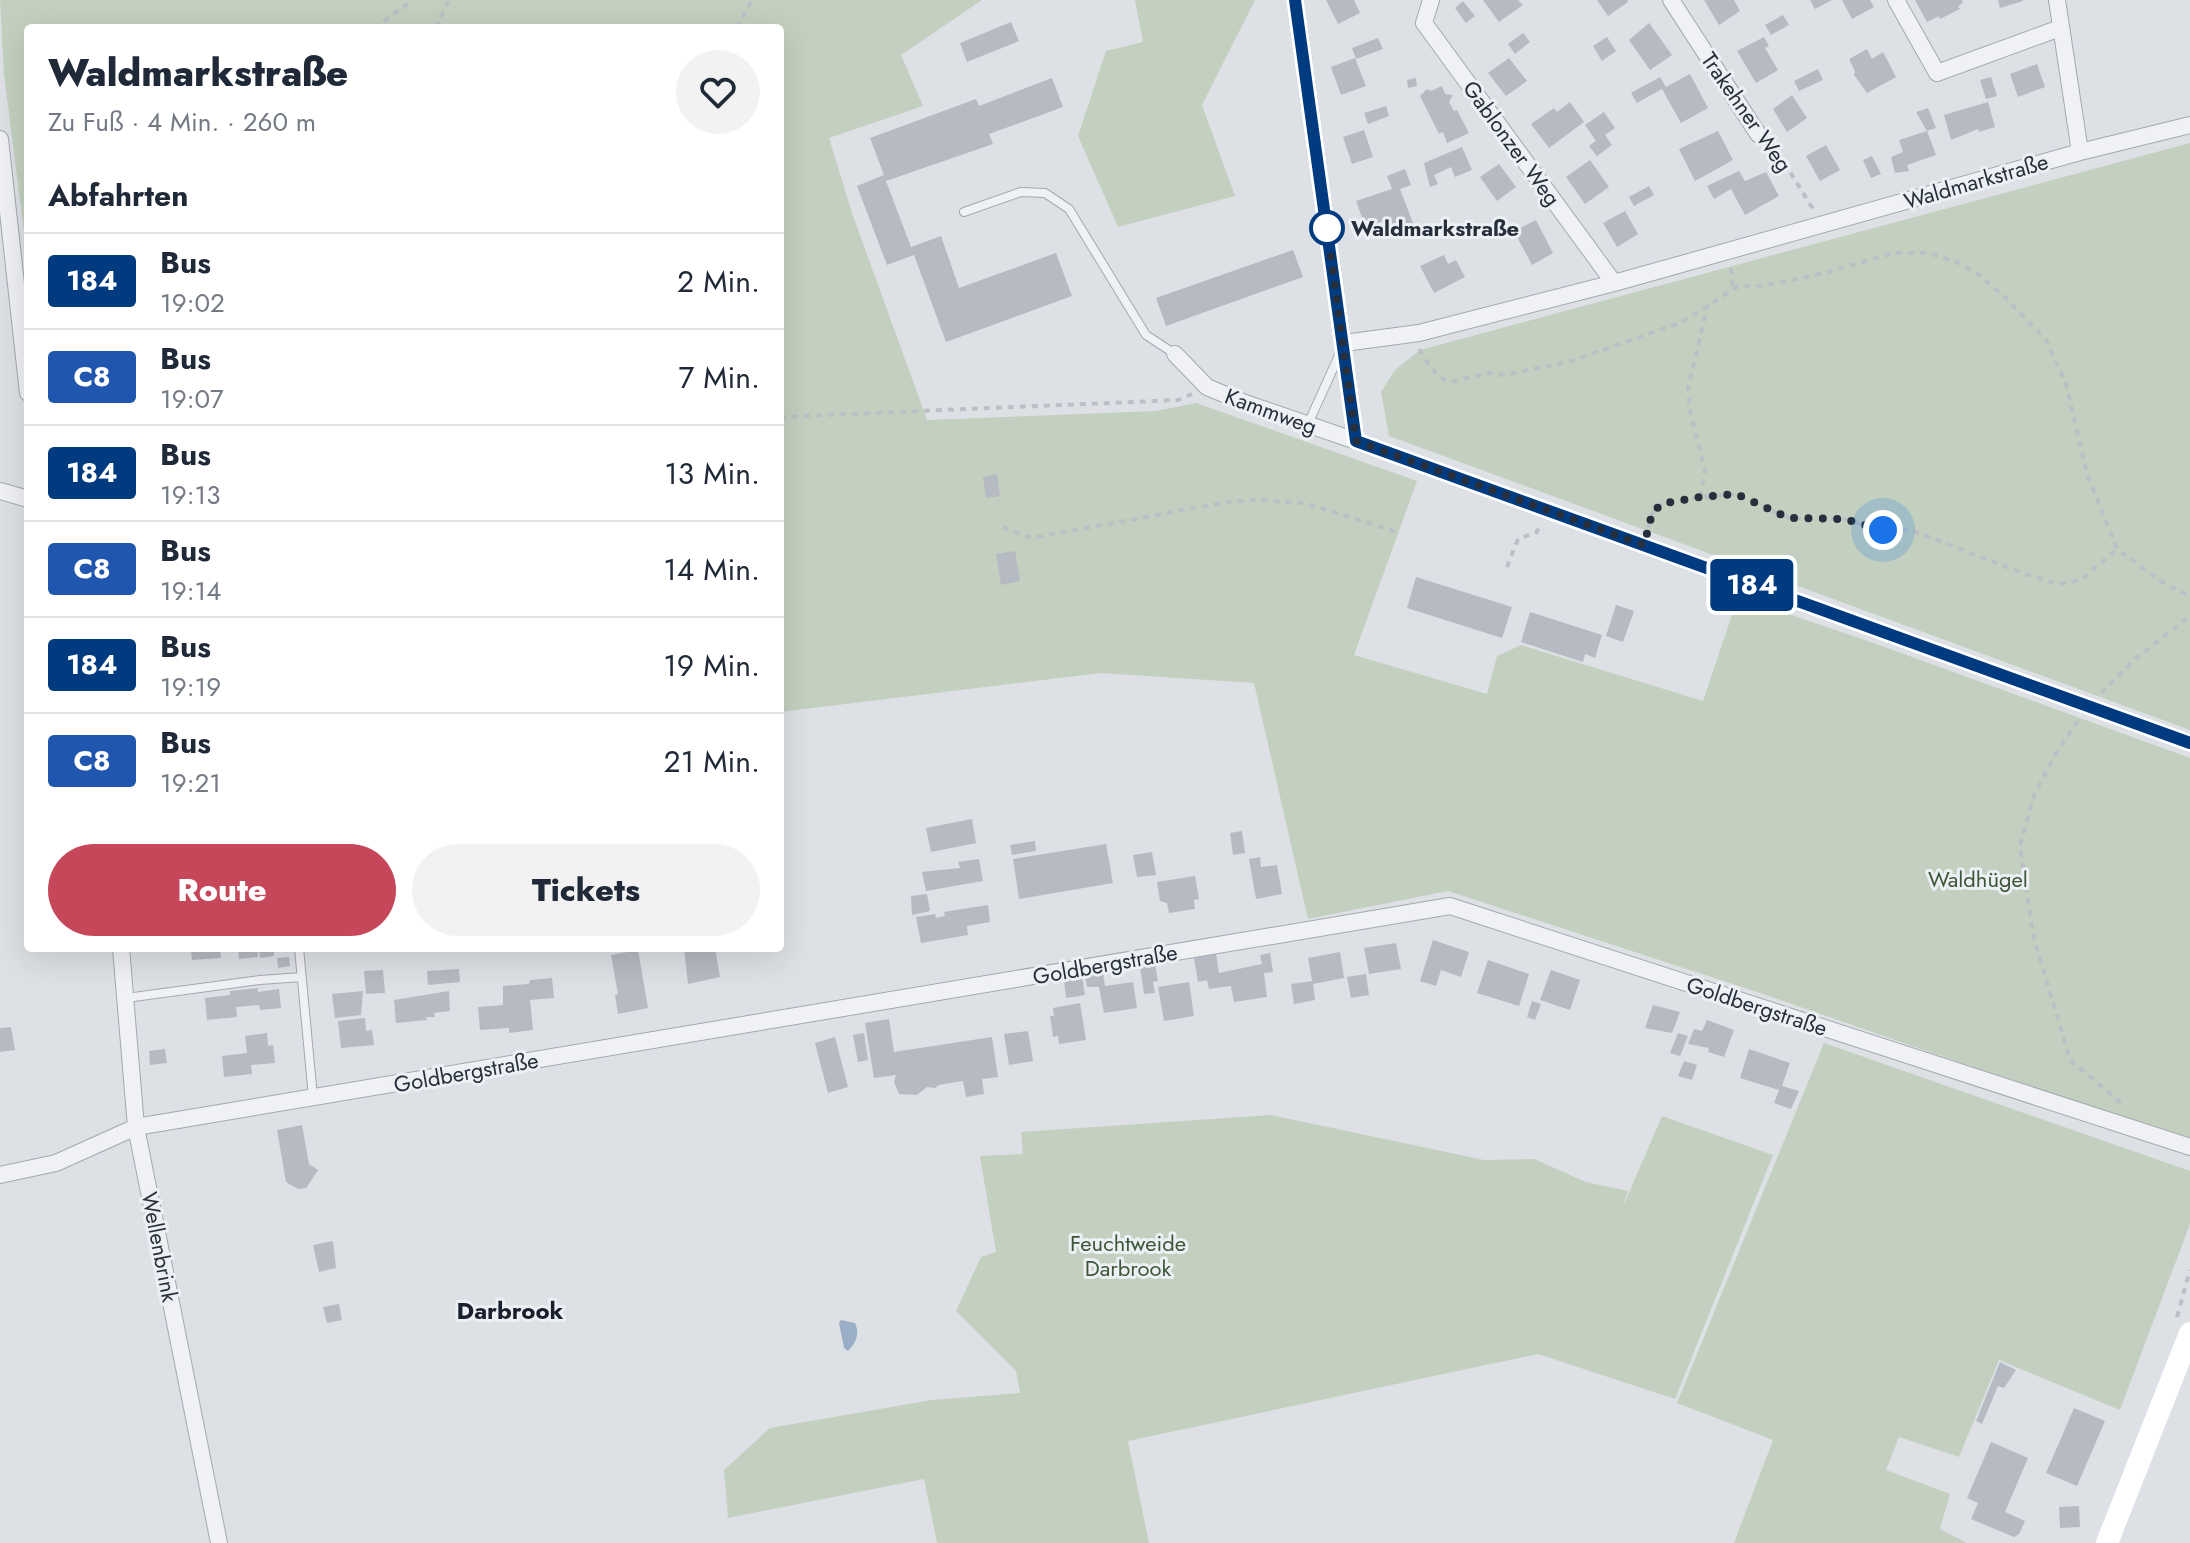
<!DOCTYPE html>
<html lang="de">
<head>
<meta charset="utf-8">
<style>
  body { margin:0; font-family:Jost,sans-serif; background:#f2f2f3; color:#1f2937; height:100vh; display:flex; flex-direction:column; font-size:30px; white-space:nowrap }
  * { box-sizing:border-box; margin:0 }
  p { font-size:26px; color:#747a83 }
  .icon { flex:none; width:44px; height:44px; fill:none; stroke:currentColor; stroke-width:2; stroke-linecap:round; stroke-linejoin:round }
  .map { position:relative; flex:1; overflow:hidden }
  .panel { position:absolute; left:24px; top:24px; width:760px; height:928px; display:flex; flex-direction:column; background:#fff; border-radius:8px; box-shadow:0 8px 32px #0002 }
  .panel>* { flex:none }
  .badge { padding:0 16px; border-radius:6px; font-size:28px; line-height:52px }
  .you { position:absolute; width:40px; height:40px; margin:-20px; border:6px solid #fff; border-radius:50%; background:#1a73e8; box-shadow:0 0 0 12px #1a73e833 }
  .map>.badge { position:absolute; translate:-50% -50%; box-shadow:0 0 0 4px #fff }
  h2 { padding:0 24px; font-size:30px; line-height:72px }
  .round { display:grid; place-items:center; flex:none; width:84px; height:84px; border-radius:42px; background:#f2f2f3 }
  .headline { display:flex; align-items:center; justify-content:space-between; height:136px; padding:0 24px }
  h1 { font-size:38px; font-weight:800; line-height:60px }
  .cta { display:flex; gap:16px; margin-top:auto; padding:16px 24px }
  .cta a { flex:1; height:92px; border-radius:48px; background:#c64759; color:#fff; font-size:32px; font-weight:800; line-height:92px; text-align:center }
  .cta a+a { background:#f2f2f3; color:#1f2937 }
  ul { padding:0; list-style:none }
  li { display:flex; align-items:center; gap:24px; height:96px; padding:0 24px; border-top:2px solid #e0e1e3 }
  li div { flex:1 }
  li b { display:block; font-size:30px }
  li em { font-style:normal }
  li .badge { min-width:88px; font-weight:700; text-align:center }
  .map>svg:first-child { display:block }
  .green { fill:#c3d0bf }
  .water { fill:#9aaec5 }
  .building { fill:#b5bac3 }
  .lines { fill:none; stroke-linecap:round; stroke-linejoin:round }
  .lane-casing { stroke:#a3a8b0; stroke-width:10 }
  .street-casing { stroke:#a3a8b0; stroke-width:18 }
  .path { stroke:#bcbfc5; stroke-width:4; stroke-dasharray:6 6; stroke-linecap:butt }
  .lane { stroke:#f0f1f5; stroke-width:8 }
  .street { stroke:#f0f1f5; stroke-width:16 }
  .secondary { stroke:#fff; stroke-width:22 }
  .line-casing { stroke:#fff; stroke-width:18 }
  .line { stroke:#003b80; stroke-width:12 }
  .walk { stroke:#272f3c; stroke-width:8; stroke-dasharray:0 14.4 }
  .stop-dot { fill:#fff; stroke:#003b80; stroke-width:4 }
  .labels { text-anchor:middle; dominant-baseline:central; stroke-width:6; stroke-linejoin:round; paint-order:stroke }
  .street-label { font-size:22px; fill:#272f3c; stroke:#ecf0f4 }
  .stop-label { font-size:22px; font-weight:bold; fill:#272f3c; stroke:#ecf0f4; text-anchor:start }
  .park-label { font-size:22px; fill:#3c5736; stroke:#ecf0f4 }
  .neighbourhood-label { font-size:24px; font-weight:bold; fill:#1a202d; stroke:#ecf0f4 }
</style>
</head>
<body>
<div class="map">
<svg width="2190" height="1543" viewBox="0 0 2190 1543">
  <rect width="100%" height="100%" fill="#dde1e6"/>
  <!-- green -->
  <path class="green" d="M0,0h982l-81,55 22,51 -94,32 23,75 75,207 229,-9 40,-8 221,78 -63,174 133,39 10,-38 24,-11 182,56 35,-104 130,44 322,117v380l-106,-32 -321,-112 -315,-103 -140,28 -54,-236 -153,-10 -321,39v-684h-752v236l-24,-190z
    M1135,0h120l-53,105 33,91 -117,31 -40,-91 28,-85 37,-9z
    M2190,143v587l-801,-294 -8,-44 14,-22 25,-20z
    M1824,1043l366,128v53l-70,186 -121,-50 -40,97 -60,-20 -13,33 64,24 -10,35 27,14h-233l39,-103 -96,-37z
    M1271,1115l213,45 50,-1 52,23 42,9 -6,18 40,-93 111,39 -98,244 -137,-45 -410,87 21,102h-212l-13,-64 -196,39 -4,-48 46,-42 162,-28 88,-7 -4,-22 -60,-60 25,-54 15,-5 -16,-96 43,-2 -2,-22z"/>
  <!-- water -->
  <path class="water" d="M841,1320l14,3c5,11 1,20 -7,28l-4,-3 -5,-25z"/>
  <!-- building -->
  <path class="building" d="M1326,0h28l6,13 -22,11z
    M1483,0h35l5,5 -24,17z
    M1597,0h30l1,2 -20,14z
    M1704,0h30l6,11 -21,14z
    M1810,0h22l-17,9z
    M1842,0h28l4,7 -22,12z
    M1915,0h47l1,3 -5,3 2,3 -20,10 -1,-3 -12,6z
    M1998,0h25v1l-23,7z
    M1463,1l12,15 -9,7 -11,-15z
    M1783,15l6,10 -18,10 -6,-10z
    M1011,22l8,19 -52,21 -7,-19z
    M1649,23l23,32 -22,15 -21,-30z
    M1523,33l7,9 -15,12 -7,-10z
    M1607,37l9,14 -14,10 -9,-15z
    M1764,37l5,9 -4,2 13,22 -22,13 -19,-32z
    M1378,38l5,11 -27,10 -4,-11z
    M1867,49l5,10 11,-7 13,25 -29,16 -13,-18 1,-4 -6,-12z
    M1355,58l11,28 -25,9 -10,-28z
    M1509,58l18,23 -21,15 -18,-23z
    M2037,64l8,23 -27,10 -8,-23z
    M1818,69l5,11 -24,11 -5,-10z
    M1690,74l18,34 -27,15 -19,-34 -25,14 -6,-10 29,-16 6,10z
    M1991,77l6,19 -11,3 -6,-19z
    M1052,78l11,29 -74,27 4,10 -107,37 25,66 30,-11 18,52 97,-35 16,43 -126,46 -32,-87 -27,10 -30,-79 27,-11 -14,-37 106,-39 3,7z
    M1416,78l1,8 -9,2 -1,-8z
    M1442,86l3,8 8,1 -4,7 5,9 3,-1 12,23 -22,10 -4,-11 -4,2 -19,-38 7,-7 4,2z
    M1792,95l15,23 -20,14 -14,-23z
    M1570,102l14,20 -35,26 -18,-24 23,-16 3,4z
    M1988,102l7,25 -16,5 -1,-3 -27,11 -7,-25z
    M1386,106l3,10 -21,8 -4,-11z
    M1928,108l8,20 -9,3 9,24 -29,10 2,6 -14,2 -4,-16 12,-5 -4,-12 28,-9 -11,-19z
    M1604,112l11,16 -10,7 7,10 -15,11 -8,-10 7,-5 -11,-16z
    M1364,130l9,27 -21,7 -9,-27z
    M1718,131l15,29 -38,21 -16,-32z
    M1826,145l14,25 -20,11 -14,-25z
    M1462,147l10,23 -17,7 -4,-10 -17,8 4,9 -8,3 -6,-24z
    M1872,156l9,18 -10,4 -8,-18z
    M1590,160l19,27 -24,17 -19,-27z
    M1499,164l17,23 -19,14 -17,-24z
    M1405,169l6,16 -11,4 13,34 -18,7 -5,-12 -24,10 -10,-27 36,-12 -5,-13z
    M1739,171l6,10 21,-9 13,24 -34,19 -14,-26 -17,10 -7,-13z
    M1649,186l5,9 -20,11 -5,-9z
    M1625,211l13,23 -21,13 -14,-24z
    M1536,220l17,33 -21,12 -18,-34z
    M1504,222l5,9 -18,8 -5,-9z
    M1293,250l10,27 -137,49 -10,-28z
    M1444,255l4,9 8,-4 9,17 -31,16 -14,-27z
    M997,474l3,22 -14,2 -3,-21z
    M1015,551l5,30 -19,4 -5,-31z
    M1416,577l96,30 -10,31 -95,-30z
    M1616,605l18,6 -11,31 -17,-6z
    M1530,612l72,23 -7,23 -10,-4 -2,8 -62,-20z
    M972,819l4,24 -45,9 -5,-24z
    M1242,831l3,22 -12,2 -3,-22z
    M1035,841l1,10 -24,4 -2,-10z
    M1106,844l7,39 -94,16 -6,-40z
    M1152,852l4,23 -19,2 -4,-22z
    M1260,857l1,10 16,-2 5,29 -26,5 -7,-40z
    M979,859l4,22 -57,10 -4,-19 38,-4 -2,-6z
    M1195,876l4,23 -5,1 1,9 -26,4 -2,-10 -7,-2 -3,-19z
    M927,894l3,17 -18,4 -1,-19z
    M988,905l2,17 -23,4 1,9 -47,8 -5,-26 19,-3 1,4 9,-2 -1,-4z
    M1433,940l36,12 -8,25 -20,-7 -5,16 -16,-5z
    M1396,943l5,26 -32,5 -5,-26z
    M191,948h29l1,10 -29,2z
    M238,948h19l1,9 -19,2z
    M259,948h15v8l-14,2z
    M684,948h31l5,29 -32,7z
    M638,950l10,58 -30,6 -3,-19 3,-1 -7,-39z
    M1340,952l4,26 -31,6 2,16 -21,4 -3,-20 21,-3 -4,-23z
    M1270,953l3,19 -9,1 3,24 -33,5 -3,-16 -22,3 -2,-9 -9,2 -4,-24 22,-4 3,19 43,-9 -2,-9z
    M289,957l1,9 -12,2 -1,-10z
    M1488,960l41,14 -10,32 -42,-13z
    M1155,964l3,17 -5,1 2,11 -11,1 -4,-27z
    M459,969l1,13 -32,3 -1,-14z
    M383,970l2,23 -19,1 -2,-23z
    M1551,970l29,10 -10,30 -30,-10z
    M1103,973l2,13 28,-4 4,26 -33,5 -5,-26h-12l-2,-11z
    M1366,974l3,21 -18,3 -4,-21z
    M1082,976l3,19 -19,3 -2,-18z
    M552,978l2,20 -24,2 3,30 -24,3v-5l-29,2 -2,-23 25,-2v-19l26,-2 1,-4z
    M1189,982l5,34 -30,5 -6,-34z
    M258,988v4l21,-3 2,19 -21,2 -1,-5 -23,2 1,10 -30,3 -2,-22 25,-3v-4z
    M363,991l-2,24 -26,3 -3,-24z
    M449,991l1,20 -16,2 1,4h-9l1,3 -31,3 -2,-23z
    M1532,1001l9,3 -6,16 -8,-3z
    M1080,1003l6,37 -27,4 -1,-8 -5,1 -3,-21h4l-1,-8z
    M1653,1005l27,7 -8,21 -27,-5z
    M365,1018l1,13 6,-1 2,15 -33,3 -3,-27z
    M889,1019l5,33 98,-15 6,40 -16,2 2,15 -18,3 -3,-16 -24,4 -4,3 -8,-1 -10,8 -18,-1 -5,-12 2,-7 -22,3 -9,-55z
    M1707,1020l27,10 -10,27 -16,-5 1,-4 -21,-4 6,-15 8,2z
    M11,1027l4,23 -15,2v-24z
    M1028,1031l5,30 -24,4 -5,-31z
    M267,1033l1,13 5,-1 2,18 -24,2 1,9 -28,3 -2,-21 25,-3 -2,-17z
    M864,1033l4,27 -10,2 -5,-27z
    M1678,1033l10,3 -8,20 -10,-3z
    M835,1037l13,50 -20,6 -13,-50z
    M165,1049l2,14 -17,2 -1,-14z
    M1749,1049l41,14 -8,23 17,5 -8,18 -17,-6 5,-13 -39,-12z
    M1684,1061l13,4 -5,15 -14,-4z
    M302,1125l7,39 9,6 -12,18 -8,1 -12,-7 -9,-52z
    M333,1241l3,27 -17,4 -6,-27z
    M339,1304l3,16 -15,3 -4,-16z
    M2000,1362l16,8 -12,18 -6,-2 -16,38 -6,-3z
    M2074,1408l31,13 -28,65 -31,-13z
    M1991,1442l37,16 -23,54 20,9 -6,13 -5,3 -43,-18 7,-16 -11,-5z
    M2079,1506l1,21 -20,1 -1,-21z"/>
  <g class="lines">
    <defs>
      <path id="lane" d="M964,212l57,-20 24,1 24,16 77,126 29,19
        M1308,424l33,-73
        M299,948l14,149
        M126,998l134,-18 42,-3"/>
      <path id="street" d="M1295,0l61,441
        M1431,0l-7,23 190,260
        M1671,0l87,134
        M1896,0l41,73 123,-45
        M2057,0l23,152
        M0,139l28,254
        M1344,343l75,-10 195,-50 466,-131 110,-27
        M1175,354l32,33 38,16 111,38 834,302
        M0,491l28,8
        M121,948l15,179 83,416
        M0,1175l56,-12 80,-36 1314,-221 740,241"/>
    </defs>
    <!-- lane casing -->
    <use href="#lane" class="lane-casing"/>
    <!-- street casing -->
    <use href="#street" class="street-casing"/>
    <!-- path -->
    <path class="path" d="M374,28l39,-28
      M436,28l13,-28
      M737,28l15,-28
      M1769,144l10,10 34,55
      M1731,268l2,21
      M1419,349c8,13 16,29 32,33l38,-9 15,2 68,-14 110,-39 55,-35 30,-2 58,-12 69,-20h35l30,10 19,11 28,24 40,42 20,44 21,90 30,75 48,35 25,12
      M780,417l398,-17 14,-6
      M1700,497l5,-27 -15,-59 -2,-23 20,-84
      M1003,527l28,11 197,-36 28,-2 49,3 95,30
      M1648,528l4,-14 9,-10 39,-7 36,-3 53,24 55,1 39,11h28l114,44 34,10 22,-4 36,-31
      M1507,567l11,-28 19,-7 2,-6
      M2101,693l34,-34 55,-43
      M2078,721l-22,32 -22,42 -14,51 13,89 37,125 55,46
      M2177,1317l13,-47"/>
    <!-- lane -->
    <use href="#lane" class="lane"/>
    <!-- street -->
    <use href="#street" class="street"/>
    <!-- secondary -->
    <path class="secondary" d="M2107,1543l83,-210"/>
  </g>
  <g class="lines">
    <defs>
      <path id="line" d="M1295,0l61,441 834,302"/>
    </defs>
    <!-- line casing -->
    <use href="#line" class="line-casing"/>
    <!-- line -->
    <use href="#line" class="line"/>
    <!-- walk -->
    <path class="walk" d="M1327,228l29,213 288,104 8,-31 9,-10 39,-7 36,-3 53,24 55,1 39,11"/>
  </g>
  <!-- markers -->
  <circle class="stop-dot" cx="1327" cy="228" r="16"/>
  <g class="labels">
    <!-- street labels -->
    <g class="street-label">
      <text transform="translate(1747 112) rotate(55)">Trakehner Weg</text>
      <text transform="translate(1512 143) rotate(54)">Gablonzer Weg</text>
      <text transform="translate(1976 181) rotate(-16)">Waldmarkstraße</text>
      <text transform="translate(1271 411) rotate(20)">Kammweg</text>
      <text transform="translate(1105 964) rotate(-10)">Goldbergstraße</text>
      <text transform="translate(1757 1006) rotate(18)">Goldbergstraße</text>
      <text transform="translate(466 1072) rotate(-10)">Goldbergstraße</text>
      <text transform="translate(160 1247) rotate(79)">Wellenbrink</text>
    </g>
    <!-- stop labels -->
    <g class="stop-label">
      <text x="1351" y="228">Waldmarkstraße</text>
    </g>
    <!-- park labels -->
    <g class="park-label">
      <text x="1978" y="879">Waldhügel</text>
      <text x="1128" y="1243">Feuchtweide<tspan x="1128" dy="25">Darbrook</tspan></text>
    </g>
    <!-- neighbourhood labels -->
    <g class="neighbourhood-label">
      <text x="510" y="1310">Darbrook</text>
    </g>
  </g>
</svg>
<div class="you" style="left:1883px;top:530px"></div>
<b class="badge" style="left:1752px;top:585px;background:#003b80;color:#fff">184</b>
<section class="panel">
<div class="headline"><div><h1>Waldmarkstraße</h1><p>Zu Fuß · 4 Min. · 260 m</p></div><a class="round"><svg class="icon" aria-label="heart" viewBox="0 0 24 24"><path d="M12 20l-8-8c-3-5 5-10 8-4 3-6 11-1 8 4z"/></svg></a></div>
<h2>Abfahrten</h2>
<ul>
<li><span class="badge" style="background:#003b80;color:#fff">184</span><div><b>Bus</b><p>19:02</p></div><em>2 Min.</em></li>
<li><span class="badge" style="background:#2056ae;color:#fff">C8</span><div><b>Bus</b><p>19:07</p></div><em>7 Min.</em></li>
<li><span class="badge" style="background:#003b80;color:#fff">184</span><div><b>Bus</b><p>19:13</p></div><em>13 Min.</em></li>
<li><span class="badge" style="background:#2056ae;color:#fff">C8</span><div><b>Bus</b><p>19:14</p></div><em>14 Min.</em></li>
<li><span class="badge" style="background:#003b80;color:#fff">184</span><div><b>Bus</b><p>19:19</p></div><em>19 Min.</em></li>
<li><span class="badge" style="background:#2056ae;color:#fff">C8</span><div><b>Bus</b><p>19:21</p></div><em>21 Min.</em></li>
</ul>
<div class="cta"><a>Route</a><a>Tickets</a></div>
</section>
</div>
</body>
</html>
